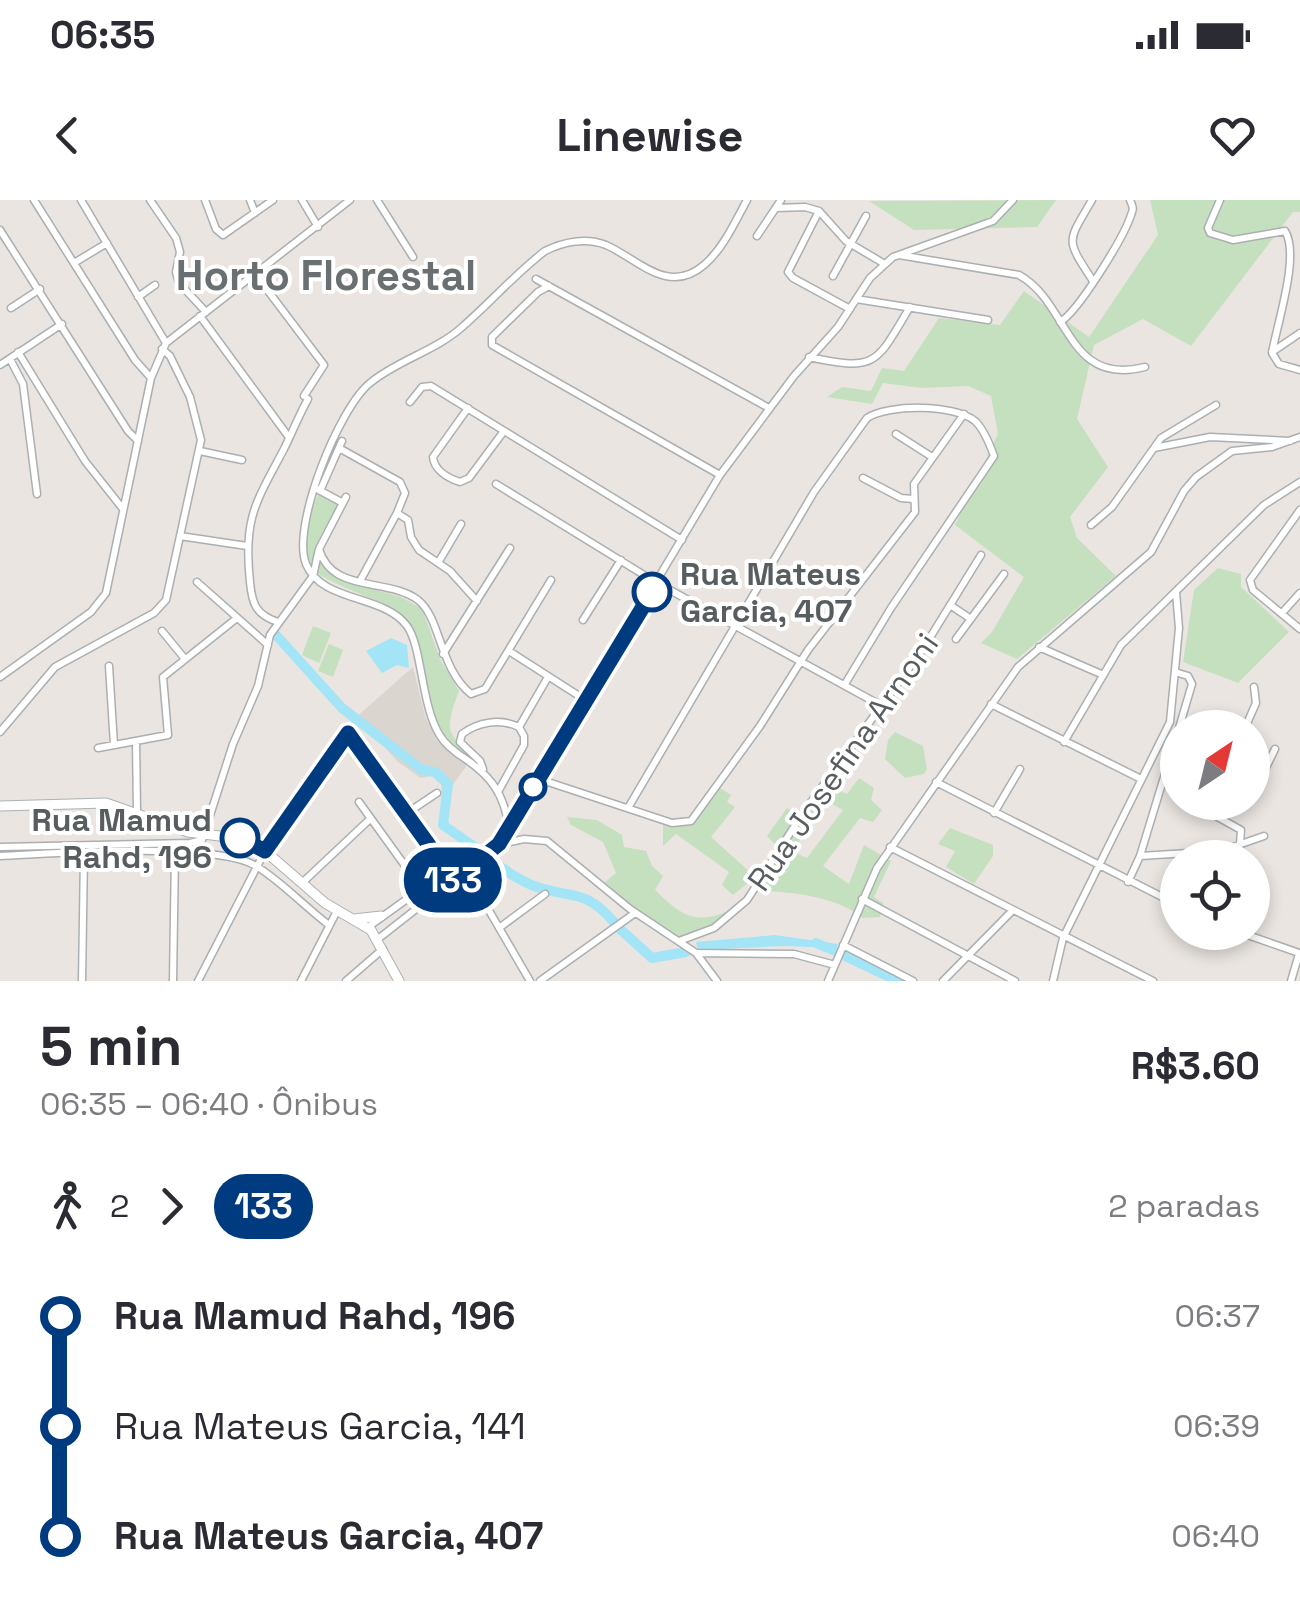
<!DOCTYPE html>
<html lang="pt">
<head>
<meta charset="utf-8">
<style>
  body { margin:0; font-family:"Space Grotesk",sans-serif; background:#f2f2f3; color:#2b2b33; height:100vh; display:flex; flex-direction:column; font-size:38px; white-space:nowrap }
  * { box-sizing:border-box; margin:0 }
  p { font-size:32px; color:#7c7c81 }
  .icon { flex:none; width:55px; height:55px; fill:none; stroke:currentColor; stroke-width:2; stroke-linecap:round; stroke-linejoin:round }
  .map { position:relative; height:781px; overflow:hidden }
  .panel { display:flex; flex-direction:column; background:#fff; flex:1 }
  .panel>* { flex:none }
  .badge { padding:0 20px; border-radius:32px; font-size:35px; line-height:65px }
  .needle { width:65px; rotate:35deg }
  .buttons { position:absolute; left:1160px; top:510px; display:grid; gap:20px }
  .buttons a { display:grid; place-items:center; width:110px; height:110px; border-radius:50%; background:#fff; box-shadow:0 5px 15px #0003; font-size:50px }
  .map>.badge { position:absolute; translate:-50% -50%; box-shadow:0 0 0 5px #fff }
  .legs { display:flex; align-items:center; gap:15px; height:110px; padding:0 40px; font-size:32px }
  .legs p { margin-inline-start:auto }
  .headline { display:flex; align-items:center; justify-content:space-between; height:170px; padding:0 40px }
  h1 { font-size:55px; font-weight:700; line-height:75px }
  ul { padding:0 40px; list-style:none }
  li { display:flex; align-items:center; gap:35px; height:110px; font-size:38px }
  li i { display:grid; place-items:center; width:15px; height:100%; margin:0 12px; background:currentColor }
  li i::after { content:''; width:25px; height:25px; margin:-12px; border:8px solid; border-radius:50%; background:#fff }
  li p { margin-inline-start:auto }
  li:first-child i { background:linear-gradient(#0000 50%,currentColor 0) }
  li:last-child i { background:linear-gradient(currentColor 50%,#0000 0) }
  .status { display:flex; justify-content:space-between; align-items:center; height:70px; padding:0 50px; background:#fff; direction:ltr }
  .status svg { height:28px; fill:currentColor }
  header { display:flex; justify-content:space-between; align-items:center; height:130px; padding:0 40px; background:#fff; font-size:45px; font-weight:700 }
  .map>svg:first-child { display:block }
  .education { fill:#dad5ce }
  .green { fill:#c5e0be }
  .water { fill:#a3e5f6 }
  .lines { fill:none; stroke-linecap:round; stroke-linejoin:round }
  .river { stroke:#a3e5f6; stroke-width:10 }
  .street-casing { stroke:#abafb1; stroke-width:9 }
  .secondary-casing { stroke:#acb1b4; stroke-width:11 }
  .street { stroke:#fff; stroke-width:6 }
  .secondary { stroke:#fff; stroke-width:9 }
  .line-1-casing { stroke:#fff; stroke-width:22 }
  .line-1 { stroke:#003b80; stroke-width:15 }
  .stop-1-dot { fill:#fff; stroke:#003b80; stroke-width:5 }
  .labels { text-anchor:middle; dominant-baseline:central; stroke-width:8; stroke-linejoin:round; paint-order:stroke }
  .stop-label { font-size:32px; font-weight:bold; fill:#585d5f; stroke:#fff; text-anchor:start }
  .street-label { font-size:32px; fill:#585d5f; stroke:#fff }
  .district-label { font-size:42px; font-weight:bold; fill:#6a6f71; stroke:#fff }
</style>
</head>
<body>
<div class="status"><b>06:35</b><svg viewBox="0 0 49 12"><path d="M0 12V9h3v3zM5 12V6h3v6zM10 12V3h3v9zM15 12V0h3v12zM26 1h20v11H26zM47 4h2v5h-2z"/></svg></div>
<header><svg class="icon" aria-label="back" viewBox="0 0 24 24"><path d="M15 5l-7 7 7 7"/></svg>Linewise<svg class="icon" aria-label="heart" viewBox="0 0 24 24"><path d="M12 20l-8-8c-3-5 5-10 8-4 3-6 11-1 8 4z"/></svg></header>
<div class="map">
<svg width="1300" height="781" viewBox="0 0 1300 781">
  <rect width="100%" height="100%" fill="#eae5e0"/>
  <!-- education -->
  <path class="education" d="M413,467l12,49 12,25 30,24 -20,28 -5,1 -1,-12 -10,-6 -10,2 -23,-16 -28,-31 -17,-11z"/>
  <!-- green -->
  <path class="green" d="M1056,0l-19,27 -123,3 -45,-29z
    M1150,0h150v12h-7l-102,134 -48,-27 -49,26 -17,74 31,48 -38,50 7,21 39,38 -99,83 -36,-16 11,-11 32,-55 -69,-52 43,-91 -7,-38 -23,-10 -47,2 -38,-5 -11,21 -45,-7 15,-10 29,4 11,-23 22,3 35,-53 61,7 24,-34 65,46 69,-102z
    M319,294l19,10 -17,31 -11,31c-6,-24 -4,-51 9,-72z
    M319,361l20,19 62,17 21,12 19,52 18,30c-20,53 -5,39 22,76 -38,-28 -53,-47 -59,-96 -2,-14 -2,-32 -10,-45 -17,-24 -69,-35 -95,-53z
    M1218,368l23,6v13l48,45 -51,51 -55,-21 11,-72z
    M313,426l18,7 -12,30 -17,-8z
    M329,444l14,6 -10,27 -15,-6z
    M895,532l28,14 4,23 -3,5 -19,4 -20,-19 3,-19z
    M859,578l15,10 -3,12 11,10 -9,12 -13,-4 -37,48 26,18 15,-39 27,16 -17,36 9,6 -3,14 -17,1c-25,-21 -74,-27 -107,-27l28,-43 23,10 36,-48 -18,-10 -30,48 -8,-4 41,-59 19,9z
    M720,588l11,7 -4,7 8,5 -24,30 40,36 -3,10 -15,12 -11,-10 7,-13 -53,-38 -13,12v-22l26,2z
    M787,608l11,8 -21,30 -10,-10z
    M567,617l30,3 25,15 2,12 22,4 6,15 11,10 -8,14c30,29 43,36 82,17 -14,12 -36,28 -55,29 -22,1 -61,-40 -77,-54l11,-9 -13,-31 -32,-17z
    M950,628l43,17v11l-19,28 -28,-17 9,-16 -17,-7z"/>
  <!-- water -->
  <path class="water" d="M391,438l16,7 2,23 -12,-3 -15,8 -16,-22z
    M775,735l63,9 -2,4 -51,-2 -87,4 -2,-8z"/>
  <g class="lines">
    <!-- river -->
    <path class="river" d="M276,435l66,73 80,62 13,2 13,12 -5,41 39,27
      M489,658c15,12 30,23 48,29 38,12 48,2 77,35
      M620,729l32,29 34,-6
      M816,743l19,8
      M843,755l55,26"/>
    <defs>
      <path id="street" d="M34,0l101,160 16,18
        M81,0l85,143
        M150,0l26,38 4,14 -4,20 3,11 27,29
        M205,0l11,29 7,6 50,-35
        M250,0l5,13
        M302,0l16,27
        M377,0l36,57
        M1092,0c-25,43 -27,38 1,81
        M1220,0l-12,28 2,5 23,7 52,-9c15,24 -7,89 -13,122l7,11 21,6
        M776,8l29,-1 14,4 27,30 37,22
        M819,11l-31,61 5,6 57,31
        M0,30l128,201 10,10
        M757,36l24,-36
        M899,55l120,20c51,28 47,112 126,92
        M74,63l33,-20
        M256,75l68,90 -20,31
        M833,76l33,-60
        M536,79l233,129
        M549,86l-11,6 -46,45v8l228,130
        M138,97l17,-12
        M856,99l132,21
        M11,108l29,-19
        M200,116l88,120
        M1060,122c18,-10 64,-85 71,-107 3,-8 2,-7 -1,-15
        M18,152l67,109 38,48
        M1272,152l28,-19
        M809,157c69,15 67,6 101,-50
        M10,159l13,25 14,110
        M0,165l62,-41
        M410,202l12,-15 9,-1 251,154
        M468,208l-35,49c1,13 15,21 27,25l9,-4 35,-47
        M896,234l36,23
        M339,248l61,34 5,11 -8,20 11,7 3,17 8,13 31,21 27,30
        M1154,248l56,-11 80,4
        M200,251l42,9
        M863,278l38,20 12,1
        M496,284l161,99 225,123
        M317,289l26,14
        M320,291l22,-50
        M346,297l-27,52c13,45 68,28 99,51 23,18 21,68 53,94l14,-5 66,-109
        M1300,310l-50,70 3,10 47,39
        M1091,325l21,-18 49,-69 55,-33
        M180,336l67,10
        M438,363l23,-39
        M360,381l37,-68
        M197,382l71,63
        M950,405l21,14
        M1282,413l18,-20
        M583,420l38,-60
        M278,422c-22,-7 -26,-18 -28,-40 -7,-64 6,-80 34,-133 8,-16 15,-34 24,-50
        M162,431l23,28
        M956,439l48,-65
        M1039,447l62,27
        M509,451l78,50
        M443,454l67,-106
        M109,466l5,79
        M1175,472l13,4 4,8 -13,44
        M0,477l91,-65 15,-19 45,-215 15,-35 184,-143
        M991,504l150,75
        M519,527l29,-50
        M1245,528l11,-25 -2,-16
        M0,532l55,-65 99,-54 12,-13 35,-160 -11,-43 -20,-41 -8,-7
        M136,541l1,71
        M1064,542l57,-97 143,-140 36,-23
        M98,548l70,-13 -5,-58 74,-59
        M483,569l-3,-8 -20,-19 2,-8c16,-12 38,-16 57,-7l5,9v9l-25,45
        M1252,573l9,12 -9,13
        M539,579l133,44 19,-2 69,-95 48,-76 107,-138 -1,-28 50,-70
        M1260,580l15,-31
        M936,582l242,123
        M359,602l70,97
        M1211,602l3,13 27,15 -1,13
        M628,608l186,-316 53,-74c22,-14 87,-14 108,3 9,8 15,24 19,35l-103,152 -46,76
        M407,613l30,-20
        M994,613l26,-44
        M509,627c-5,-31 -16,-49 -42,-67 -11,-7 -22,-15 -28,-26 -18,-30 -17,-88 -32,-108 -23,-32 -85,-23 -101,-62 -15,-38 33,-156 64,-181 28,-23 65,-32 91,-55 29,-25 54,-54 84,-77 18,-9 41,-14 61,-6 32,14 62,51 98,20 19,-16 31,-43 43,-65
        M501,644l23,-5 23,2 83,68 66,44 21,28
        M0,647l190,-4 12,-3 31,-96 25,-58 12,-51 43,-59 6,-27
        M890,647l263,134
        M0,656c53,-2 216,-15 256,10 25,15 49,41 73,59
        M1140,656l81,-5 43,-15
        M466,671l64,110
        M416,680l27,-14
        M1128,682l12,-26 38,-125
        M302,683l68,-64
        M862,699l153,82
        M368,727l78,-56
        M499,728l46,-34
        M1239,732l60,21
        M378,739l121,-95 221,-369 74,-99 44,-49 32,-49 23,-21 100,-36 20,-21
        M679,741l35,-13 33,-28 56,-87 120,-164 58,-94
        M843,745l70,36
        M697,753l97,1 41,11
        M82,781l2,-127
        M173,781l2,-129
        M198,781l67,-130 84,-118 105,147
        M301,781l36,-70
        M346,781l37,-32
        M540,781l95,-68
        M828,781l49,-113 141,-201 133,-115 33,-61 12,-14 36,-26 40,-4 28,-10
        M943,781l69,-70
        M1053,781l10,-43 107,-216 9,-94 -3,-36
        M1291,781l8,-27"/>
      <path id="secondary" d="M0,606l106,-3 82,29 55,7 22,12 60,52 46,27 28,51
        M354,719l27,-3"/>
    </defs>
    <!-- street casing -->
    <use href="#street" class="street-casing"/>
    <!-- secondary casing -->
    <use href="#secondary" class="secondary-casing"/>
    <!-- street -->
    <use href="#street" class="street"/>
    <!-- secondary -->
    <use href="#secondary" class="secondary"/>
  </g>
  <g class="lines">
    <defs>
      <path id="line-1" d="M240,638l25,13 83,-118 106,147 45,-36 153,-252"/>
    </defs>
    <!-- line-1 casing -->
    <use href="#line-1" class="line-1-casing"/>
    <!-- line-1 -->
    <use href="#line-1" class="line-1"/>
  </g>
  <!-- markers -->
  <g class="stop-1-dot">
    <circle cx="652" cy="392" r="18"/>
    <circle cx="533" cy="587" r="12"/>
    <circle cx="240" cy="638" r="18"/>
  </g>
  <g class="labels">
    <!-- stop labels -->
    <g class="stop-label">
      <text x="680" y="374">Rua Mateus<tspan x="680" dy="37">Garcia, 407</tspan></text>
      <text x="212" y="620" text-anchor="end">Rua Mamud<tspan x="212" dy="37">Rahd, 196</tspan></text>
    </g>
    <!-- street labels -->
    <g class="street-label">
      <text transform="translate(843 562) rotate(-55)">Rua Josefina Arnoni</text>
    </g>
    <!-- district labels -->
    <g class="district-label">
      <text x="326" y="75">Horto Florestal</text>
    </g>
  </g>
</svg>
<div class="buttons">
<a><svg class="needle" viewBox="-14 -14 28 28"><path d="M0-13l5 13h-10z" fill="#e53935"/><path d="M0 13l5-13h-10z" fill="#7c7c81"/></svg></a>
<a><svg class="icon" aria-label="locate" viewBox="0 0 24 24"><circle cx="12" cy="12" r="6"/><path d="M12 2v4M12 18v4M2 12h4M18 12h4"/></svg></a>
</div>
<b class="badge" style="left:453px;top:680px;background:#003b80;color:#fff">133</b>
</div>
<section class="panel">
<div class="headline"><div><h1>5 min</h1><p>06:35 – 06:40 · Ônibus</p></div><b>R$3.60</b></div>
<div class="legs"><svg class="icon" aria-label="walk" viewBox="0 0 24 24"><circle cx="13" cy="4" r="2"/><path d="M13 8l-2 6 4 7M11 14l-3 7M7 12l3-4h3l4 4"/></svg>2<svg class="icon" aria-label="forward" viewBox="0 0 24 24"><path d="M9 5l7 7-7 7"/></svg><b class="badge" style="background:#003b80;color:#fff">133</b><p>2 paradas</p></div>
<ul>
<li><i style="color:#003b80"></i><b>Rua Mamud Rahd, 196</b><p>06:37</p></li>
<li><i style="color:#003b80"></i><span>Rua Mateus Garcia, 141</span><p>06:39</p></li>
<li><i style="color:#003b80"></i><b>Rua Mateus Garcia, 407</b><p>06:40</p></li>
</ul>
</section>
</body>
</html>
